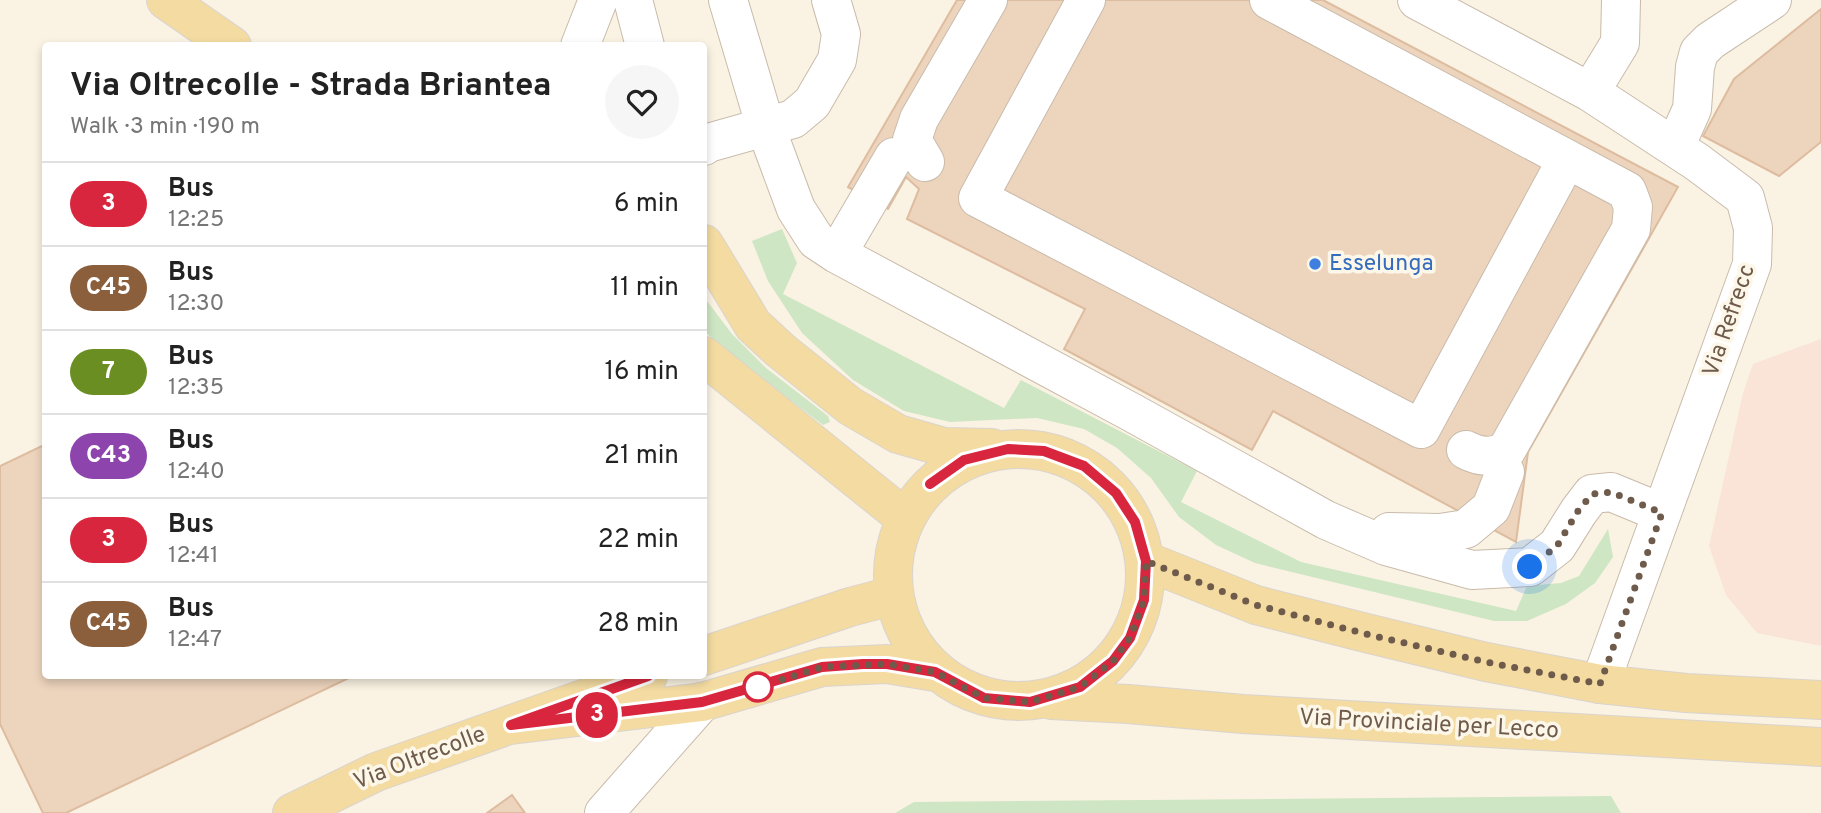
<!DOCTYPE html>
<html lang="en">
<head>
<meta charset="utf-8">
<style>
  body { margin:0; font-family:Overpass,sans-serif; background:#f6f6f6; color:#222; height:100vh; display:flex; flex-direction:column; font-size:26px; white-space:nowrap }
  * { box-sizing:border-box; margin:0 }
  p { font-size:23px; color:#767676 }
  .icon { flex:none; width:38px; height:38px; fill:none; stroke:currentColor; stroke-width:2; stroke-linecap:round; stroke-linejoin:round }
  .map { position:relative; flex:1; overflow:hidden }
  .details { position:absolute; left:42px; top:42px; width:665px; height:637px; display:flex; flex-direction:column; background:#fff; border-radius:7px; box-shadow:0 4px 10px #0003 }
  .details>* { flex:none }
  .badge { padding:0 14px; border-radius:23px; font-size:24px; line-height:46px }
  .you { position:absolute; width:35px; height:35px; margin:-18px; border:5px solid #fff; border-radius:50%; background:#1a73e8; box-shadow:0 0 0 10px #1a73e833 }
  .map>.badge { position:absolute; translate:-50% -50%; box-shadow:0 0 0 4px #fff }
  .round { display:grid; place-items:center; flex:none; width:74px; height:74px; border-radius:37px; background:#f6f6f6 }
  .overview { display:flex; align-items:center; justify-content:space-between; height:119px; padding:0 28px }
  h1 { font-size:33px; font-weight:700; line-height:52px }
  ul { padding:0; list-style:none }
  li { display:flex; align-items:center; gap:21px; height:84px; padding:0 28px; border-top:2px solid #e0e0e0 }
  li div { flex:1 }
  li b { display:block; font-size:26px }
  li em { font-style:normal }
  li .badge { min-width:77px; font-weight:700; text-align:center }
  .map>svg:first-child { display:block }
  .commercial { fill:#f9e4d7 }
  .green { fill:#cee6c3 }
  .building { fill:#edd4bd; stroke:#debc9f; stroke-width:2 }
  .lines { fill:none; stroke-linecap:round; stroke-linejoin:round }
  .minor-casing { stroke:#c9bbab; stroke-width:40 }
  .major-casing { stroke:#dad4d0; stroke-width:40 }
  .minor { stroke:#fff; stroke-width:38 }
  .major { stroke:#f3dba1; stroke-width:38 }
  .line-casing { stroke:#fff; stroke-width:16 }
  .line { stroke:#d7263d; stroke-width:10 }
  .walk { stroke:#6f5b4b; stroke-width:7; stroke-dasharray:0 12.6 }
  .shop-dot { fill:#3f7fe0; stroke:#fdf7e9; stroke-width:2.5 }
  .stop-dot { fill:#fff; stroke:#d7263d; stroke-width:3.5 }
  .labels { text-anchor:middle; dominant-baseline:central; stroke-width:7; stroke-linejoin:round; paint-order:stroke }
  .shop-label { font-size:23px; fill:#366cbe; stroke:#fdf7e9; text-anchor:start }
  .street-label { font-size:23px; fill:#6f5b4b; stroke:#fdf7e9 }
</style>
</head>
<body>
<div class="map">
<svg width="1821" height="813" viewBox="0 0 1821 813">
  <rect width="100%" height="100%" fill="#faf3e3"/>
  <!-- commercial -->
  <path class="commercial" d="M1821,339v307l-64,-13 -31,-38 -17,-49 34,-153 10,-29z"/>
  <!-- green -->
  <path class="green" d="M782,229l15,34 -14,31 221,114 17,-28 176,91 -16,31 120,60 215,49 11,-25 34,-3 18,-7 29,-47 5,28 -18,26 -29,21 -39,17h-33l-239,-58 -39,-18 -37,-28 -28,-39 -34,-30 -33,-19 -47,-11 -87,4 -46,-11 -51,-31 -51,-47 -34,-52 -16,-40z
    M704,297l28,37 34,34 62,48 2,6 -7,3 -93,-71 -26,-23z
    M1611,796l10,17h-726l19,-11z"/>
  <!-- building -->
  <path class="building" d="M957,0h366l355,187 -150,265 -12,90 -243,-131 -21,39 -188,-101 21,-40 -178,-90 12,-30 -13,-12 -18,32 -40,-22z
    M1821,9v133l-42,34 -76,-40 31,-57z
    M46,444v232h307l-287,137h-23l-43,-89v-258z
    M512,795l13,18h-38z"/>
  <g class="lines">
    <defs>
      <path id="minor" d="M633,0l12,46
        M728,0l38,128 30,81 20,31 21,14 294,158 195,108 60,26 86,24 58,-3 27,-21 22,-35 13,-17 19,-2 51,21
        M1086,0l-108,198 443,231 146,-270
        M1269,0l358,191 6,16 -2,22 -125,222c-15,7 -26,6 -40,-1
        M1417,0l173,92 107,70 48,36 8,30 -1,36 -152,420
        M580,46l18,-46
        M1590,92l30,-49 1,-43
        M704,146l4,-3 85,-24 19,-16 25,-43 4,-26 -10,-34
        M1675,147l17,-38 3,-42 4,-15 11,-11 62,-41
        M925,162l-13,-22 7,-21 69,-119
        M837,254l57,-97
        M1389,532l51,1 26,-4 25,-21 14,-36
        M604,813l98,-111"/>
      <path id="major" d="M166,0l66,46
        M704,244l49,81 27,25 70,56 48,28 46,13 48,1
        M704,356l201,162
        M893 575a126 126 0 1 1 252 0a126 126 0 1 1-252 0Z
        M1146,561l110,44 110,28 120,29 114,22 86,9 135,7
        M704,656l146,-49 42,-11
        M1051,700l77,4 115,10 578,33
        M511,725l191,-23 120,-35 65,-3 48,8
        M292,813l84,-41 272,-96"/>
    </defs>
    <!-- minor casing -->
    <use href="#minor" class="minor-casing"/>
    <!-- major casing -->
    <use href="#major" class="major-casing"/>
    <!-- minor -->
    <use href="#minor" class="minor"/>
    <!-- major -->
    <use href="#major" class="major"/>
  </g>
  <g class="lines">
    <defs>
      <path id="line" d="M648,676l-137,49 191,-23 120,-35 41,-3h24l48,8 49,26 46,4 50,-15 33,-26 17,-23 14,-38 2,-39 -11,-39 -19,-29 -32,-27 -40,-15 -36,-2 -44,11 -34,24"/>
    </defs>
    <!-- line casing -->
    <use href="#line" class="line-casing"/>
    <!-- line -->
    <use href="#line" class="line"/>
    <!-- walk -->
    <path class="walk" d="M758,687l64,-20 65,-3 48,8 49,26 46,4 50,-15 33,-26 17,-23 14,-38 2,-39 110,44 110,29 120,28 114,22 62,-171 -51,-21 -19,2 -14,17 -21,35 -27,21"/>
  </g>
  <!-- markers -->
  <circle class="shop-dot" cx="1315" cy="264" r="7"/>
  <circle class="stop-dot" cx="758" cy="687" r="14"/>
  <g class="labels">
    <!-- shop labels -->
    <g class="shop-label">
      <text x="1329" y="264">Esselunga</text>
    </g>
    <!-- street labels -->
    <g class="street-label">
      <text transform="translate(1730 321) rotate(-71)">Via Refrecc</text>
      <text transform="translate(1429 725) rotate(3)">Via Provinciale per Lecco</text>
      <text transform="translate(420 759) rotate(-21)">Via Oltrecolle</text>
    </g>
  </g>
</svg>
<div class="you" style="left:1530px;top:567px"></div>
<b class="badge" style="left:597px;top:715px;background:#d7263d;color:#fff">3</b>
<section class="details">
<div class="overview"><div><h1>Via Oltrecolle - Strada Briantea</h1><p>Walk · 3 min · 190 m</p></div><a class="round"><svg class="icon" aria-label="heart" viewBox="0 0 24 24"><path d="M12 20l-8-8c-3-5 5-10 8-4 3-6 11-1 8 4z"/></svg></a></div>
<ul>
<li><span class="badge" style="background:#d7263d;color:#fff">3</span><div><b>Bus</b><p>12:25</p></div><em>6 min</em></li>
<li><span class="badge" style="background:#8b5e3c;color:#fff">C45</span><div><b>Bus</b><p>12:30</p></div><em>11 min</em></li>
<li><span class="badge" style="background:#6b8e23;color:#fff">7</span><div><b>Bus</b><p>12:35</p></div><em>16 min</em></li>
<li><span class="badge" style="background:#8e44ad;color:#fff">C43</span><div><b>Bus</b><p>12:40</p></div><em>21 min</em></li>
<li><span class="badge" style="background:#d7263d;color:#fff">3</span><div><b>Bus</b><p>12:41</p></div><em>22 min</em></li>
<li><span class="badge" style="background:#8b5e3c;color:#fff">C45</span><div><b>Bus</b><p>12:47</p></div><em>28 min</em></li>
</ul>
</section>
</div>
</body>
</html>
